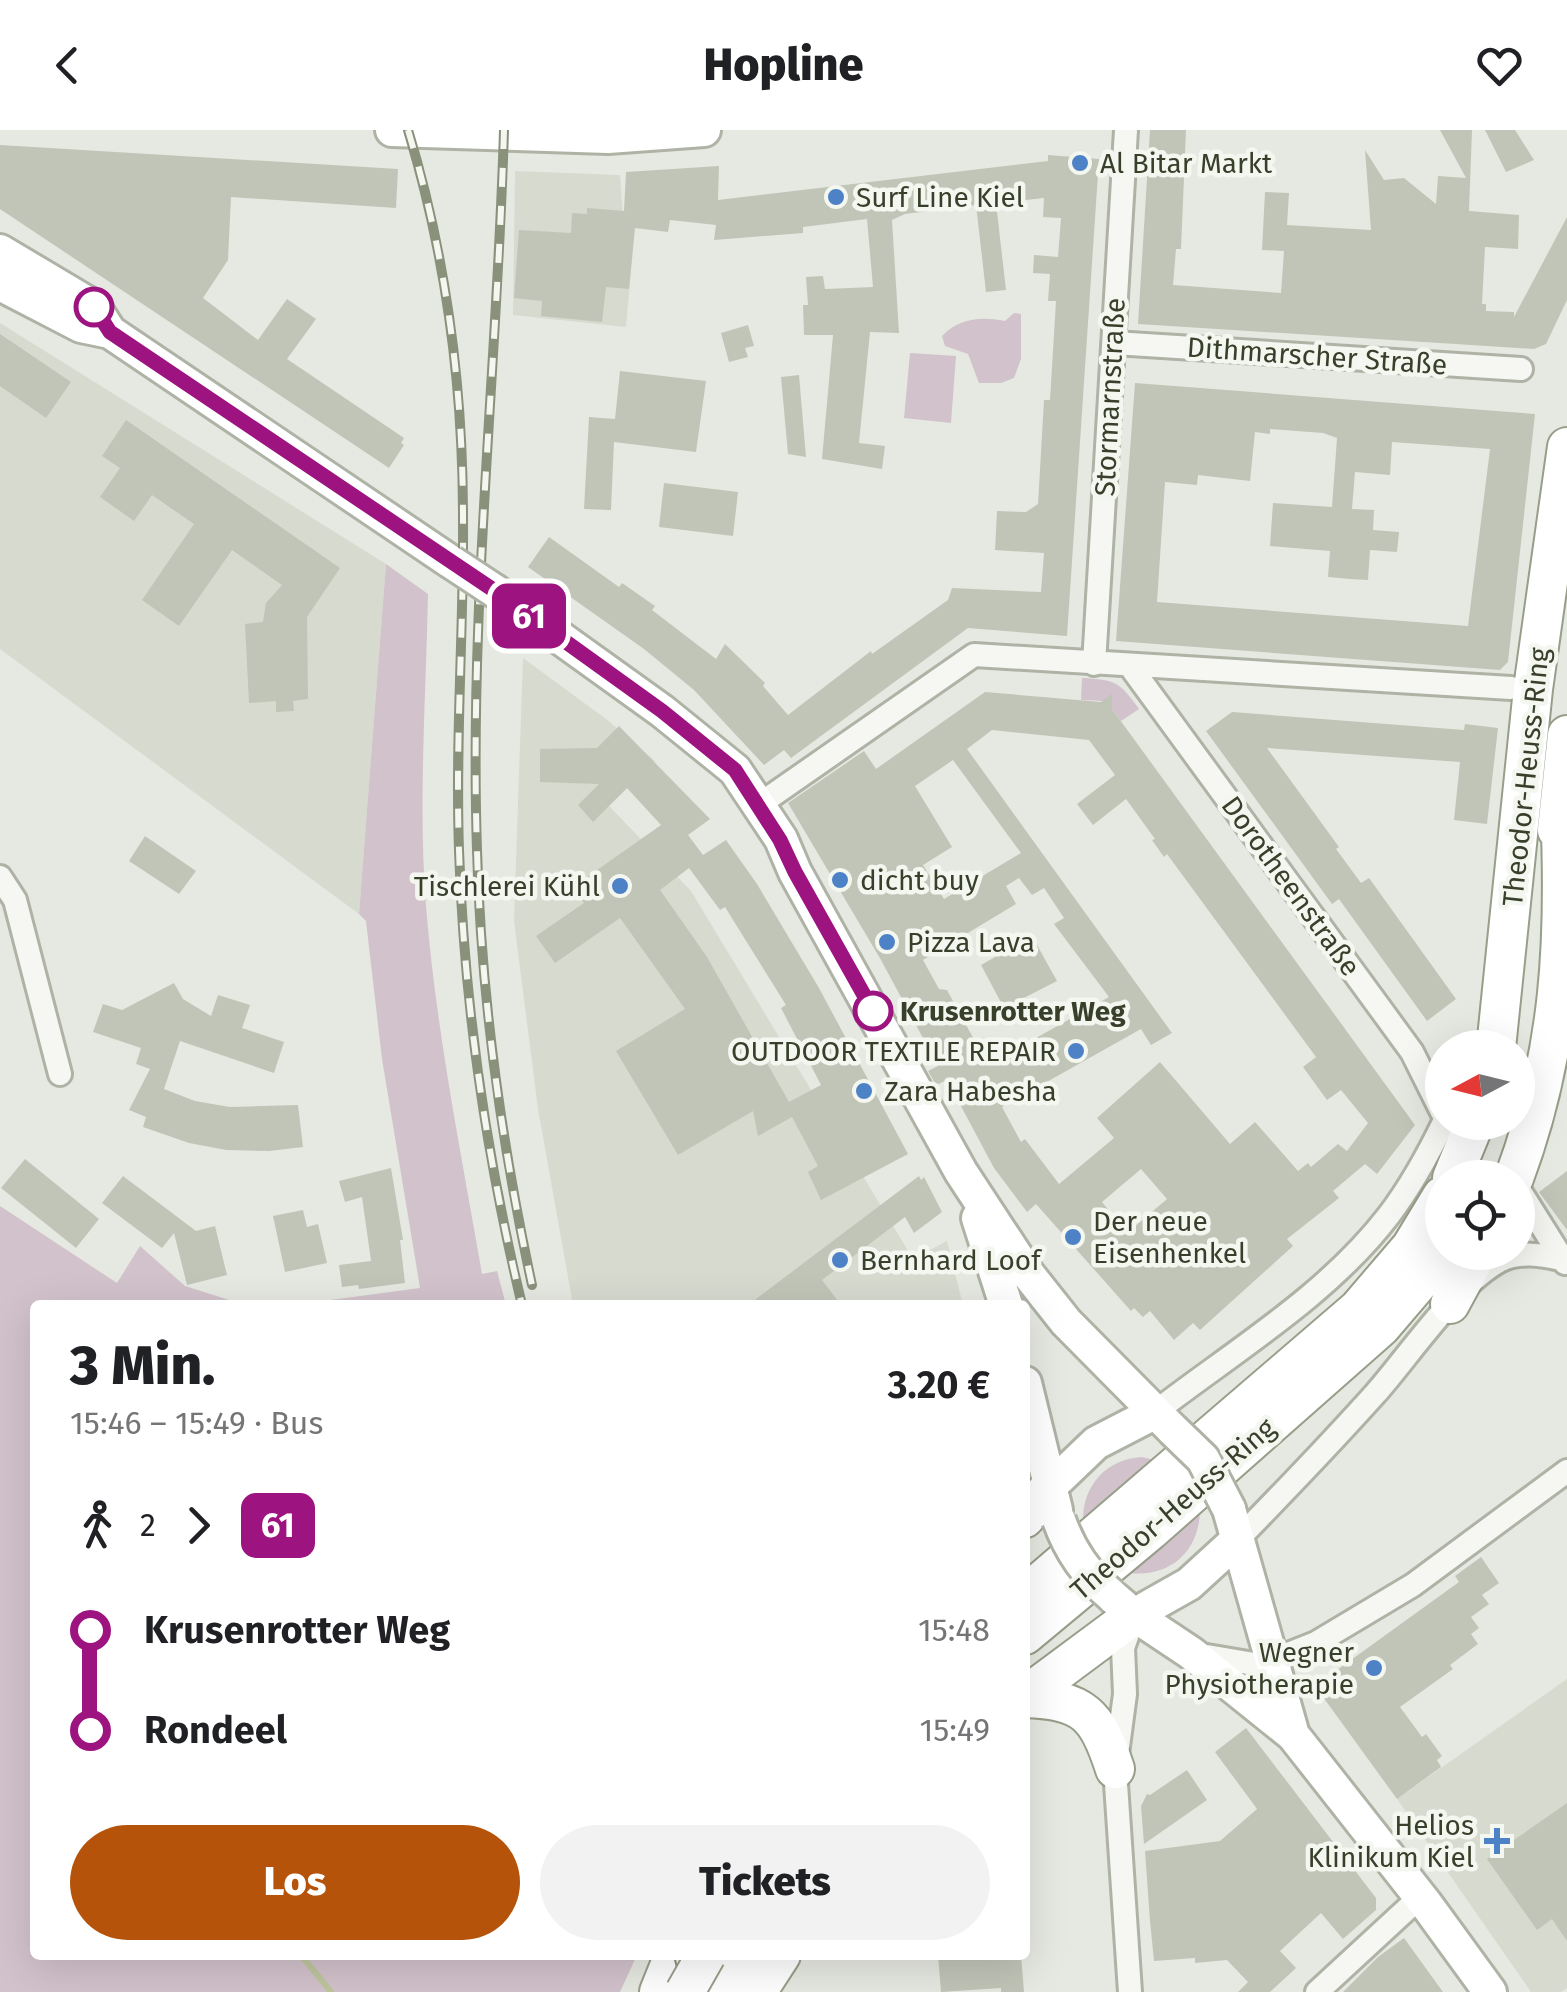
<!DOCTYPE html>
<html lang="de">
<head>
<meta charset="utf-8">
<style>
  body { margin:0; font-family:"Fira Sans",sans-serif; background:#f2f2f2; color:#202124; height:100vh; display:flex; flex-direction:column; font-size:38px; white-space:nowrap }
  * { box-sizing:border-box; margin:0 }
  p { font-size:32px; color:#757577 }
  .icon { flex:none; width:55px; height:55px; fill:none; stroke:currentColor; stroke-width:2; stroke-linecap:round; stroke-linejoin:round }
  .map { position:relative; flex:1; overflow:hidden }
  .sheet { position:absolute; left:30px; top:1170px; width:1000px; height:660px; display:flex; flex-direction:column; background:#fff; border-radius:10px; box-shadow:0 10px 40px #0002 }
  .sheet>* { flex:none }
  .badge { padding:0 20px; border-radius:15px; font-size:35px; line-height:65px }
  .needle { width:65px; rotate:263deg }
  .tools { position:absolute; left:1425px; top:900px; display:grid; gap:20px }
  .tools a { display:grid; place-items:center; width:110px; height:110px; border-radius:50%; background:#fff; box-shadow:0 10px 40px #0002; font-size:50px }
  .map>.badge { position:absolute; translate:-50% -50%; box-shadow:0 0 0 5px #fff }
  .legs { display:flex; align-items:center; gap:15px; height:110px; padding:0 40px; font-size:32px }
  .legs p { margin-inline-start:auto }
  .head { display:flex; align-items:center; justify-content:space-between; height:170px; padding:0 40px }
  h1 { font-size:55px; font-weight:800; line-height:75px }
  .button { display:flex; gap:20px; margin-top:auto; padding:20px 40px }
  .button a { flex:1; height:115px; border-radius:60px; background:#b45309; color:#fff; font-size:40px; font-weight:800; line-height:115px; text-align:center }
  .button a+a { background:#f2f2f2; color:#202124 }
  ul { padding:0 40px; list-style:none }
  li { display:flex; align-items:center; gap:35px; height:100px; font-size:38px }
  li i { display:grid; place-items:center; width:15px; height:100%; margin:0 12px; background:currentColor }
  li i::after { content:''; width:25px; height:25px; margin:-12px; border:8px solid; border-radius:50%; background:#fff }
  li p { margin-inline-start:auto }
  li:first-child i { background:linear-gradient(#0000 50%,currentColor 0) }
  li:last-child i { background:linear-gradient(currentColor 50%,#0000 0) }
  header { display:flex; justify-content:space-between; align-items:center; height:130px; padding:0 40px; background:#fff; font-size:45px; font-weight:800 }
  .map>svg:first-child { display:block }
  .built { fill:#d6dacf }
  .green { fill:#d2c2cb }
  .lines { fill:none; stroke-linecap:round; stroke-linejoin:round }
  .stream { stroke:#bdc69e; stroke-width:6 }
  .building { fill:#c1c5b8; fill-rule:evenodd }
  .minor-casing { stroke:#aeb3a6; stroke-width:28 }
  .secondary-casing { stroke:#aeb3a6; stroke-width:38 }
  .trunk-casing { stroke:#979e89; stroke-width:42 }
  .minor { stroke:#f6f7f3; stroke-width:22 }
  .secondary { stroke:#fff; stroke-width:32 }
  .trunk { stroke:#fff; stroke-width:38 }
  .rail-casing { stroke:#8a917b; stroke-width:10 }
  .rail { stroke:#f4f6f0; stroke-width:6; stroke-dasharray:19; stroke-linecap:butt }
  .secondary-bridge-casing { stroke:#aeb3a6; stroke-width:38; stroke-linecap:butt }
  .trunk-bridge-casing { stroke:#979e89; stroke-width:42; stroke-linecap:butt }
  .secondary-bridge { stroke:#fff; stroke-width:32 }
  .trunk-bridge { stroke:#fff; stroke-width:38 }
  .line-1-casing { stroke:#fff; stroke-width:22 }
  .line-1 { stroke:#9d1380; stroke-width:15 }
  .poi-dot { fill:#4d82c6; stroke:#f4f6f0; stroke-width:4 }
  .stop-1-dot { fill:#fff; stroke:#9d1380; stroke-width:5 }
  .labels { text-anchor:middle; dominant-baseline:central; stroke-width:9; stroke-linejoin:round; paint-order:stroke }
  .poi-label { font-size:28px; fill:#383f2a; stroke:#f4f6f0; text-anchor:start }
  .street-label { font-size:28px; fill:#383f2a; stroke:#f4f6f0 }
  .stop-label { font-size:28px; font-weight:bold; fill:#383f2a; stroke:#f4f6f0; text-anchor:start }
</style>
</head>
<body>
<header><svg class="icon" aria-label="back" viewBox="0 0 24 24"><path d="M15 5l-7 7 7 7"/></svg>Hopline<svg class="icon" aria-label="heart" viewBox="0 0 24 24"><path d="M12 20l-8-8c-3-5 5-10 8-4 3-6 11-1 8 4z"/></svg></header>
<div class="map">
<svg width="1567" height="1862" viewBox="0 0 1567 1862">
  <rect width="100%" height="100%" fill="#e6e9e1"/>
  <!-- built -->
  <path class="built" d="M515,41l105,4 5,70 8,2 -7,80 -113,-12z
    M0,193l386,241 -27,350 -359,-265z
    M523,528l83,61 49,42 -46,45 82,85 222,368 34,-18 16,64h-390l-35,-196 -24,-188z
    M1567,1549v309l-6,4h-30l-134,-193z"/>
  <!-- green -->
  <path class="green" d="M1014,183l7,1v45l-7,19 -13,5h-22l-11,-29 -23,-8 -3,-10c17,-18 39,-20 63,-15z
    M910,223l46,3 -5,67 -47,-5z
    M386,434l42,30c-2,104 -10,209 -2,312 10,124 35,246 56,368l15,-3 9,34h-213l127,-17 -38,-229 -16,-138 -7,-7z
    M1082,548c34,2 37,3 57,31l-18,12c-18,-24 -10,-19 -40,-21z
    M0,1076l117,77 23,-37 45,40 60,19h-210v650h602l-17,37h-620z
    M1142,1327l16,4 -75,61c-1,-36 23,-63 59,-65z
    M1200,1379c0,42 -30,69 -71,64l-1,-2z"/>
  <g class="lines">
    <!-- stream -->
    <path class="stream" d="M301,1825l30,37"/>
  </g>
  <!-- building -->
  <path class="building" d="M1150,0h36l-5,119h-5l-3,36 108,8 3,-42 -22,-1 3,-58 24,1 -2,32 84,5 -6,-80 19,30 20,-2 32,26 2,-28 28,2 -26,-48h32l-3,81 50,4 -1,34 -33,-2 -3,57h4v7l28,1v5l53,-100v83l-21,44 -12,5 -396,-25z
    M1485,0h30l19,30 -28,12z
    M0,15l398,24 -2,39 -165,-11 -3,63 -25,38 55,42 29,-41 29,20 -29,40 117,79 -3,5 3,2 -15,23 -389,-259z
    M1048,25l51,4 -32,477 -99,-8 -177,130 -7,-8 -20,15 -70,-75 -50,-41 -116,-82 21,-30 70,50 3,-4 33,23 -3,4 64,49 9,-15 40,39 -2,3 25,29 83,-64 1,3 76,-54 4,-12 89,4 3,-39 -49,-3 2,-39 29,1 12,-8 6,-104h6l6,-99h-8l2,-27 -17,-1 1,-18 24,2 3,-39 -18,-1 1,-19 -48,5 10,87 -20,2 -10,-87 -71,9 -13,6 7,113 -29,-1 -11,111 26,3 -3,23 -60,-10 11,-124h-29l-1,-30h5l-2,-28 17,-1 2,13 48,-2 -6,-68 -64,8v6l-89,7 2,-15 -46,-5 -2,12 -33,-4 -6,61 -23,-2 -4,35 -61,-6 1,-15 -28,-3 5,-68 52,3 1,-20 15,1v-6l37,3 2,-39 93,-6 -1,34 330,-39z
    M748,195l6,21 -9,2 3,9 -19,5 -8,-29z
    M0,204l71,48 -25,36 -46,-32z
    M620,241l86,10 -10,71 -82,-10 -3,68 -27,-1 5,-92 26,2z
    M799,245l7,82 -18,-3 -7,-77z
    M1135,253l400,31 -27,248 -8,8 -384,-29zM1270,299l53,4 14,5 -5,69 -59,-4 -3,43 60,5 -2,26 22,2 18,1 2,-30 27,2 2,-20 -26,-2 1,-20 -22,-1 3,-37 35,3 2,-33 98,7 -22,177 -311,-24 8,-120 32,3 1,-10 52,6 5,-49 15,2z
    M126,290l214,148 -33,49 1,82 -15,2 1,10 -18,1v-11l-27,2 -4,-79 18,-2 3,-19 16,-18 -50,-35 -53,76 -37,-26 52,-76 -42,-29 -18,26 -34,-24 20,-29 -18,-12z
    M664,353l74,9 -5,44 -74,-9z
    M985,562l116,10 11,-8v15l303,416 -38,49 -12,-10 -32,27 6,7 -52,41 6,7 -93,84 -7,-7 -19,17 -24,-29 -7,6 -9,-9 -3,3 -95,-107 -9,8 -33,-44 -47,-88 -11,5 -8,-14 10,-5 -57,-106 -93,-157 76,-52 12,18zM992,600l97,10 26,35 -38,29 16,21 33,-26 29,40 -3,1 12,17 3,-3 149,203 -13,10 24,33 14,-10 27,33 -21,28 -9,-7 -27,23 -3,-4 -10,8 -43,-49 -25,22 -70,-82 -63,56 17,20 -55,46 -34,-45 -4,3 -19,-35 139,-78 10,16 21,-12 -205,-284zM953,630l68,93 -77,46 -21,-34 29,-18 -37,-61zM1019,748l13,17 12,-7 20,30 -10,6 55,73 -121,68 -41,-75 -8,-1 -16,-29 93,-56 -10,-18zM1141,1039l26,30 -40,34 -25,-31z
    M1232,582l232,18 1,-6 33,4 -11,96 -33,-4 6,-58 -193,-14 72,99 -3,2 25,34 8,-5 87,121 -29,22 -88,-122 -7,5 -126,-173z
    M619,596l91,93 -22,16 15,20 23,-15 31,44 62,104 89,166 -87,46 -13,-28 10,-6 -26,-49 -34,19 -5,-25 -75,44 -62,-104 69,-42 -65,-91 -65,45 -19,-27 48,-33 -11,-16 88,-62 -34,-37 -34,34 -15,-17 21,-21 -59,-2v-33l57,-1zM689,738l31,42 5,-3 61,98 -5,3 40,77 -32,17 -82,-145 -47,-67z
    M145,706l51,35 -17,23 -50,-33z
    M1032,806l25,45 -53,27 -23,-43z
    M174,853l9,16 28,17 7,-21 32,10 -8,23 42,14 -10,31 -94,-32 -16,48 31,12 35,6 68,-2 5,42 -34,4 -43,-1 -37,-7 -46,-16 3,-10 -17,-7 21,-41 -14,-5 5,-16 -48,-16 10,-28 19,6z
    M25,1029l74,60 -23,29 -75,-60z
    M391,1038l12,72h-3l5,43 -46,6 -1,-4 -16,2 -3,-22 32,-4 -9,-64 -17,5 -6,-21z
    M1567,1041v59l-28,-38z
    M123,1046l73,55 19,-5 12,49 -40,10 -13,-52 -12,15 -60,-45z
    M919,1046l2,4 3,-3 18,35 -28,21 -9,-16 -83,63 19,25h-93z
    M303,1080l4,17 11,-3 9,39 -42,9 -12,-56z
    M1481,1427l18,26 -17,12 7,9 -18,13 8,11 -8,6 7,10 -28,21 3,4 -53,38 22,30 4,-3 16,22 -5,4 4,7 -44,32 -82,-113 144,-104 -4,-6z
    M1246,1598l130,170v12l-33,29 -22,-26 -41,38 16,17 -26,24h-32l10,-10 -21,-22 -32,3v-5l-41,3 -4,-40 -5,-70 75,-10 37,-32 -42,-57z
    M1187,1640l20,30 -63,44 -3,-38 6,-12 3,1z
    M1567,1673v138l-15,-22 -15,11 -50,-71z
    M1404,1808l39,54h-100l35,-35z
    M938,1825h83l3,37h-23v-4l-60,4z"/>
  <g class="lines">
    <defs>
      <path id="minor" d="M1114,213l407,26
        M1094,534l32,-534
        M1130,536l282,386 30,60
        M760,674l214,-149 537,33
        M0,747l15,23 45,174
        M1518,1058l47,75
        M1154,1283c80,-62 173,-117 235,-198 22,-29 39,-60 55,-93
        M1237,1410c47,-48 93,-96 138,-146 33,-37 83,-112 126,-134 19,-9 41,-5 60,-1
        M1195,1524l59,10 17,-3 45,-18 97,-58 154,-114
        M1130,1862l-15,-223 10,-75 -2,-46 10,-29
        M1317,1862l103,-95"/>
      <path id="secondary" d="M392,0l216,7 96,-7
        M0,121l94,56 16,25
        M0,154l81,42 29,6 341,230
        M495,461l167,120 73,59 46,69 14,33 166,300 67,102 38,48 107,108
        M978,1088l28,87
        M1025,1253l31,127
        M1049,1358l47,-45 58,-30
        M1229,1379l64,226
        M1114,1468l20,17 57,38 102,82 133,169 64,88
        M1134,1485l55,-31 48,-44"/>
      <path id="trunk" d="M1557,700l10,-95
        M1496,918l37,-359 34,-242
        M1452,1048l23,-56
        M1514,1048c47,-126 52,-239 46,-371
        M1450,1174l28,-52
        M1025,1388l24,-30
        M1025,1465l333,-286 53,-62 31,-51
        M1025,1505l125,-104 231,-204 64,-75
        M1025,1566l109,-81
        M1025,1568c59,2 72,16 90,71
        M659,1862l15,-37
        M721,1862l22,-37
        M757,1862l24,-37"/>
    </defs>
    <!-- minor casing -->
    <use href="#minor" class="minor-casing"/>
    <!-- secondary casing -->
    <use href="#secondary" class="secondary-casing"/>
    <!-- trunk casing -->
    <use href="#trunk" class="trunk-casing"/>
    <!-- minor -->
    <use href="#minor" class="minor"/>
    <!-- secondary -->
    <use href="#secondary" class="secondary"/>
    <!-- trunk -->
    <use href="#trunk" class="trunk"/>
    <defs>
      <path id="rail" d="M408,0c38,126 55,256 55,387 1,111 -8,222 -4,333 5,154 27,305 63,455
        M504,0c-7,240 -35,479 -27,720 4,147 24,291 55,435
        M678,1825l9,37"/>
    </defs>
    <!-- rail casing -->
    <use href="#rail" class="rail-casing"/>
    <!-- rail -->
    <use href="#rail" class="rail"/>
    <defs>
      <path id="secondary-bridge" d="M451,432l44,29
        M1173,1300l30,29 26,50
        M1059,1390c11,31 27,54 52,75"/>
      <path id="trunk-bridge" d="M685,1862l21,-37"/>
    </defs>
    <!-- secondary-bridge casing -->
    <use href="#secondary-bridge" class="secondary-bridge-casing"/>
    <!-- trunk-bridge casing -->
    <use href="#trunk-bridge" class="trunk-bridge-casing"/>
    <!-- secondary-bridge -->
    <use href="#secondary-bridge" class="secondary-bridge"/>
    <!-- trunk-bridge -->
    <use href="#trunk-bridge" class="trunk-bridge"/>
  </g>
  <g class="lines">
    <defs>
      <path id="line-1" d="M94,177l16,25 385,259 167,120 73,59 45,70 15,32 78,139"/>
    </defs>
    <!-- line-1 casing -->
    <use href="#line-1" class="line-1-casing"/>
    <!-- line-1 -->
    <use href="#line-1" class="line-1"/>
  </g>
  <!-- markers -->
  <g class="poi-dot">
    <circle cx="1080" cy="33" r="10"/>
    <circle cx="836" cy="67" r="10"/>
    <circle cx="840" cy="750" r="10"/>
    <circle cx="620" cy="756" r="10"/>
    <circle cx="887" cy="812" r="10"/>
    <circle cx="1076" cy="921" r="10"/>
    <circle cx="864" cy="961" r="10"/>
    <circle cx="1073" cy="1107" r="10"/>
    <circle cx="840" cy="1130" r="10"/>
    <circle cx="1374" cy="1538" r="10"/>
    <path d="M1492 1696h10v10h10v10h-10v10h-10v-10h-10v-10h10z"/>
  </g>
  <g class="stop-1-dot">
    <circle cx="94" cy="177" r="18"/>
    <circle cx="873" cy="881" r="18"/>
  </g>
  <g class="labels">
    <!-- poi labels -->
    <g class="poi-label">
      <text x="1100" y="33">Al Bitar Markt</text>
      <text x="856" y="67">Surf Line Kiel</text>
      <text x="860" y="750">dicht buy</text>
      <text x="600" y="756" text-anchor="end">Tischlerei Kühl</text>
      <text x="907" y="812">Pizza Lava</text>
      <text x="1056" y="921" text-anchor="end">OUTDOOR TEXTILE REPAIR</text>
      <text x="884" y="961">Zara Habesha</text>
      <text x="1093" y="1091">Der neue<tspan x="1093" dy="32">Eisenhenkel</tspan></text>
      <text x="860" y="1130">Bernhard Loof</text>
      <text x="1354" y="1522" text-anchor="end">Wegner<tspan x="1354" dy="32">Physiotherapie</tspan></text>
      <text x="1474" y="1695" text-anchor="end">Helios<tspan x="1474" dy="32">Klinikum Kiel</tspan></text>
    </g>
    <!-- street labels -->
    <g class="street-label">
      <text transform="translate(1317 226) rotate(4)">Dithmarscher Straße</text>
      <text transform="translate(1110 267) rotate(-87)">Stormarnstraße</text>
      <text transform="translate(1526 647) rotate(-84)">Theodor-Heuss-Ring</text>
      <text transform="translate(1291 756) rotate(54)">Dorotheenstraße</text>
      <text transform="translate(1173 1379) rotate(-41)">Theodor-Heuss-Ring</text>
    </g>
    <!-- stop labels -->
    <g class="stop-label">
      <text x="900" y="881">Krusenrotter Weg</text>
    </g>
  </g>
</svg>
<div class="tools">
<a><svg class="needle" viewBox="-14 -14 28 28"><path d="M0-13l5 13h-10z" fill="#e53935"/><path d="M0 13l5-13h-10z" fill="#757577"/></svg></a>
<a><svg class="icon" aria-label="locate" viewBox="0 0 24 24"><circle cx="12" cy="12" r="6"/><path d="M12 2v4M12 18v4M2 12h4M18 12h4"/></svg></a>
</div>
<b class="badge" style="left:529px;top:486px;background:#9d1380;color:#fff">61</b>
<section class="sheet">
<div class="head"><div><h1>3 Min.</h1><p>15:46 – 15:49 · Bus</p></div><b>3.20 €</b></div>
<div class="legs"><svg class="icon" aria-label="walk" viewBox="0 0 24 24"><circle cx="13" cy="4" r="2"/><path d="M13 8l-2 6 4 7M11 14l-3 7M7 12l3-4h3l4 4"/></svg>2<svg class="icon" aria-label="forward" viewBox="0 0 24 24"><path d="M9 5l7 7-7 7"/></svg><b class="badge" style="background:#9d1380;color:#fff">61</b></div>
<ul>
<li><i style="color:#9d1380"></i><b>Krusenrotter Weg</b><p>15:48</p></li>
<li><i style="color:#9d1380"></i><b>Rondeel</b><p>15:49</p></li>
</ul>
<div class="button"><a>Los</a><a>Tickets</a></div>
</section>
</div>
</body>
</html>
